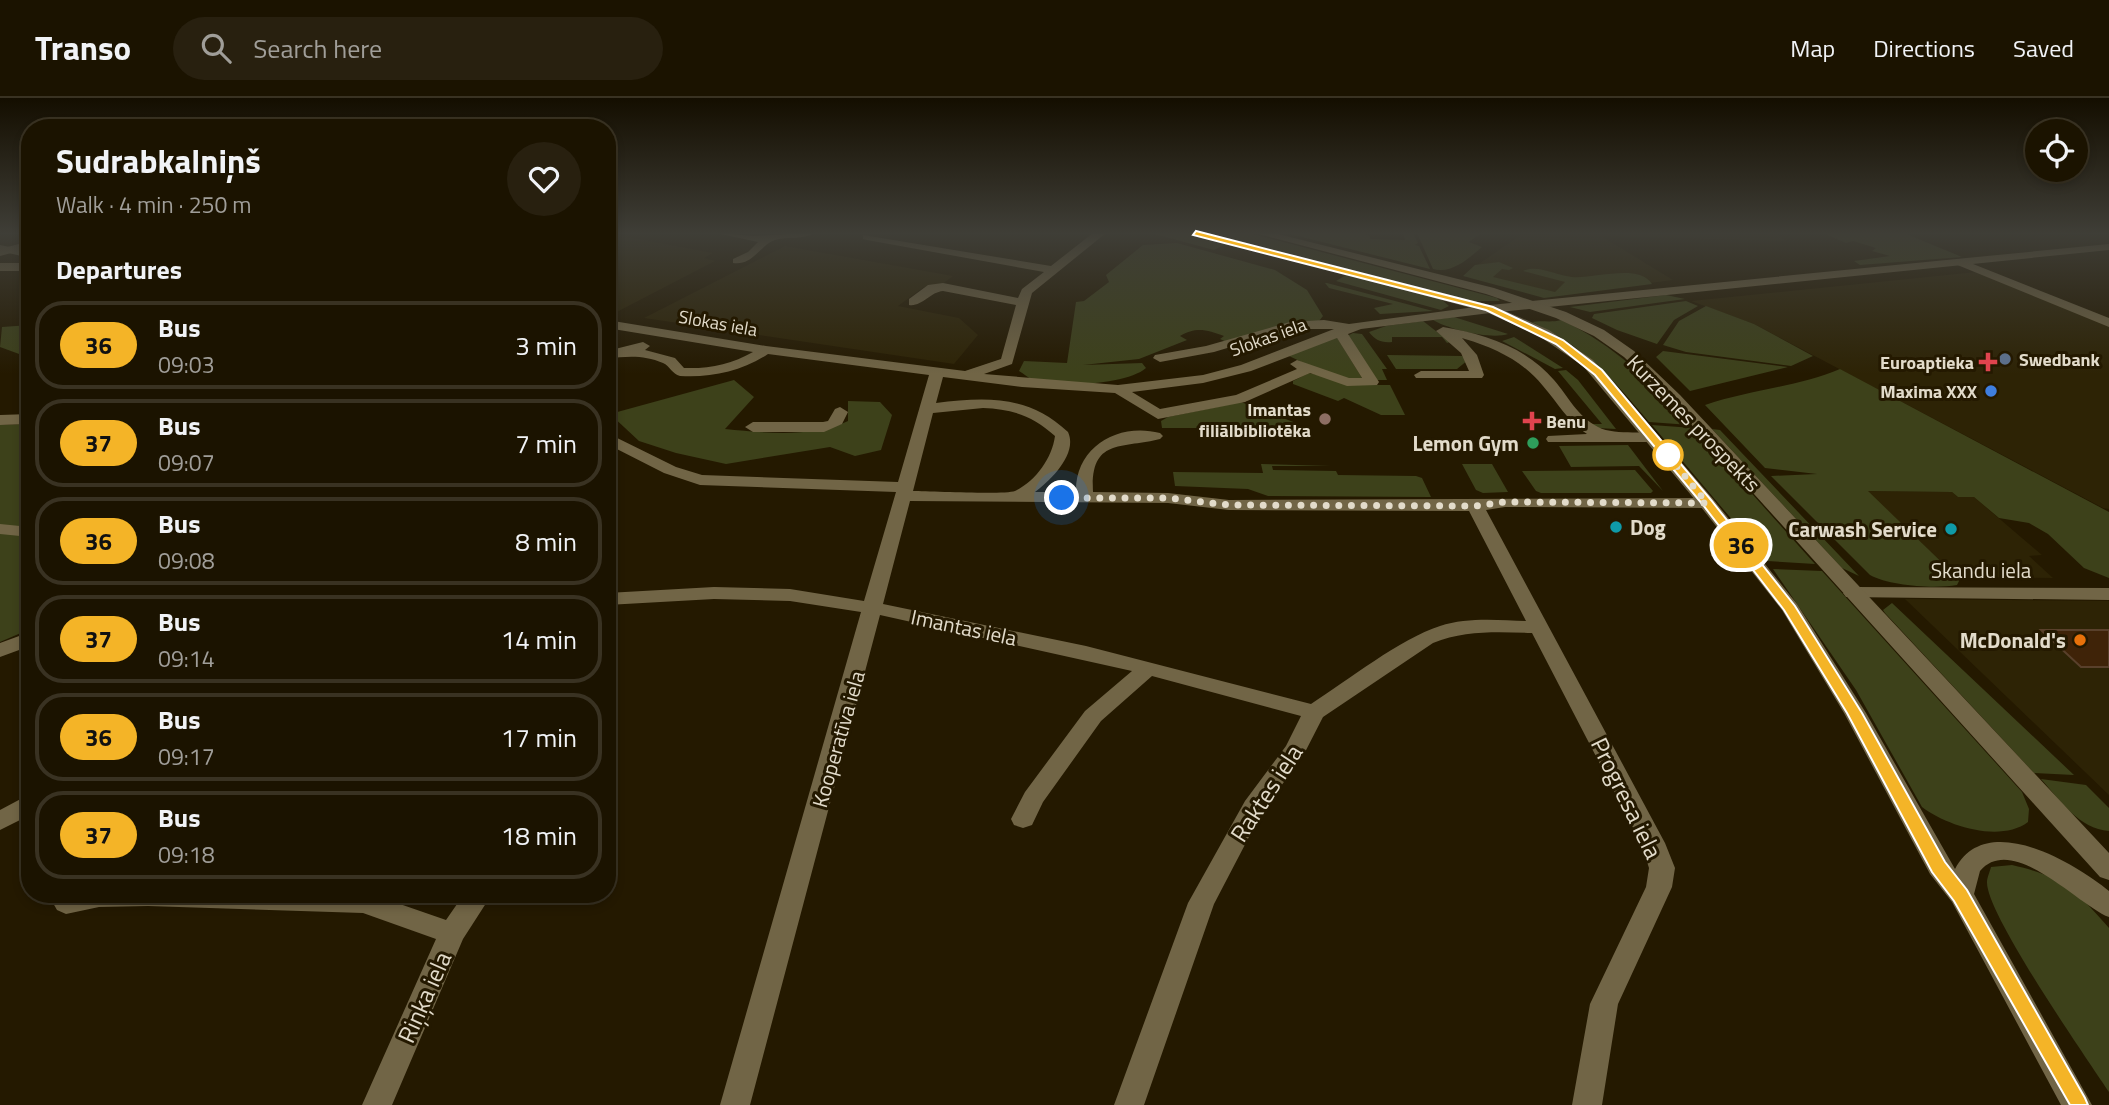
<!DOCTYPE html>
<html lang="en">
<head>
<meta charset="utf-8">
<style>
  body { margin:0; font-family:"Titillium Web",sans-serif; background:#28200f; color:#f1f3f6; height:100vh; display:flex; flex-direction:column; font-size:26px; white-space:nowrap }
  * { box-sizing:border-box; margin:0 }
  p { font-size:23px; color:#a09e99 }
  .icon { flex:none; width:38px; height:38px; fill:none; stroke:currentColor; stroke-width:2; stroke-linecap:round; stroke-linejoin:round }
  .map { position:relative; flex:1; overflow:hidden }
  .sheet { position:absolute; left:21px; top:21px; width:595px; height:784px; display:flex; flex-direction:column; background:#1b1300; border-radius:28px; box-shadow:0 4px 10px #0003,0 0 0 2px #393222 }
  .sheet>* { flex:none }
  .badge { padding:0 14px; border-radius:23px; font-size:24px; line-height:46px }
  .buttons { position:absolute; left:2025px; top:21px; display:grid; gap:14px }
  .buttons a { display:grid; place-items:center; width:63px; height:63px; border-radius:50%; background:#1b1300; box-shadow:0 4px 10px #0003,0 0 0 2px #393222; font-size:35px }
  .you { position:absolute; width:35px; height:35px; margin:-18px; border:5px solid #fff; border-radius:50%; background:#1a73e8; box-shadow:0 0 0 10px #1a73e833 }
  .map>.badge { position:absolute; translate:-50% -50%; box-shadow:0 0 0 4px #fff }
  h2 { padding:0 35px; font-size:26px; line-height:63px }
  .round { display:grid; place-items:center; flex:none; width:74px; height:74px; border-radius:37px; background:#28200f }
  .headline { display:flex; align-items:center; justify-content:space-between; height:119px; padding:0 35px }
  h1 { font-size:33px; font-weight:700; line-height:52px }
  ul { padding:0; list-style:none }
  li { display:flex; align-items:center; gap:21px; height:88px; margin:0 14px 10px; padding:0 21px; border:4px solid #393222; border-radius:28px }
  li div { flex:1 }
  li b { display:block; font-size:26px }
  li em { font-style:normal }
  li .badge { min-width:77px; font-weight:700; text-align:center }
  header { display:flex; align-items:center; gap:42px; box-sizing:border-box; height:98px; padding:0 35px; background:#1b1300; border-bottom:2px solid #393222 }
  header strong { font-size:33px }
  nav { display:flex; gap:38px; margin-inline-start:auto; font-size:24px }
  .search { width:490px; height:63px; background:#28200f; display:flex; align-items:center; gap:18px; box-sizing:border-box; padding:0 24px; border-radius:38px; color:#a09e99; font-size:26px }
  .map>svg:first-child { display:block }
  .built { fill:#2d2305 }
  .green { fill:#3d411a }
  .building { fill:#3f2308; stroke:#59402b; stroke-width:2 }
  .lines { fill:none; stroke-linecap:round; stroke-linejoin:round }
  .minor { fill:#716546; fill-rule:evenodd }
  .tertiary { fill:#716546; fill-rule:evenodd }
  .secondary { fill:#716546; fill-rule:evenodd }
  .line { fill:#f4b427; stroke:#fff; stroke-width:2 }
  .walk { stroke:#e2dbca; stroke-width:7; stroke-dasharray:0 12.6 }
  .service-dot { fill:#5c6f8a; stroke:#241900; stroke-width:2.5 }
  .health-dot { fill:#e0444e; stroke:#241900; stroke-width:2.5 }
  .shop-dot { fill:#3f7fe0; stroke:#241900; stroke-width:2.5 }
  .education-dot { fill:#8d6e63; stroke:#241900; stroke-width:2.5 }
  .leisure-dot { fill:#2e9e5b; stroke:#241900; stroke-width:2.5 }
  .stop-dot { fill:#fff; stroke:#f4b427; stroke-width:3.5 }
  .culture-dot { fill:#0f9aa8; stroke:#241900; stroke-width:2.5 }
  .food-dot { fill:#e8710a; stroke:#241900; stroke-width:2.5 }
  .labels { text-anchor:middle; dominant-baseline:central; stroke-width:6; stroke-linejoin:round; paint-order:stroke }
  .far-street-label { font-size:18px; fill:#e2dbca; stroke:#241900 }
  .far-poi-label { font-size:18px; font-weight:bold; fill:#e2dbca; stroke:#241900; text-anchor:end }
  .street-label { font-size:21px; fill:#e2dbca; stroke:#241900 }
  .poi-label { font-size:21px; font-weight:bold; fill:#e2dbca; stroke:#241900; text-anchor:end }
  .near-street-label { font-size:24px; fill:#e2dbca; stroke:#241900 }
</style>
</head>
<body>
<header>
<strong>Transo</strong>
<div class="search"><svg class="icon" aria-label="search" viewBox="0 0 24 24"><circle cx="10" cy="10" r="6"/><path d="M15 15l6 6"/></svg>Search here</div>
<nav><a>Map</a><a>Directions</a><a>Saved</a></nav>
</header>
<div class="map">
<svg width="2109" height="1007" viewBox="0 0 2109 1007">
  <rect width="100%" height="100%" fill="#241900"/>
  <!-- built -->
  <path class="built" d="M607,135l106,20 -9,5 11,3 -104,54 -4,-1z
    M1551,135h224l11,8 -185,-5 72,44 -113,15 -93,-23 54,-37h30z
    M785,148l168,30 -12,9 -17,2 -26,19 61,12 19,17 -24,29 -310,-46z
    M1976,174l133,54v183l-6,-1 -349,-184 -63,-23z
    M1867,393l85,1 6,5h16l68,58 -13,1 24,22 -96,-1z
    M1905,501l204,2v194z"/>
  <!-- green -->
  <path class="green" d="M1151,135h33l42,11 -12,6z
    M1207,135h42l248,65 3,3h-28z
    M1286,135h75l7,2 3,4 34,1 -2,-7h10l5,10 -3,2 4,1 11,23z
    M1417,135h64l-12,9 13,5c-14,12 -30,27 -49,22z
    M1823,135h81l58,24 -102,8 -6,-4 36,-5 -18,-5 4,-3 -23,-7 -7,2z
    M1177,145l98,27 32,20 16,26 -8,10 -67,26 -28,-13 4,-3c-16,-6 -28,-10 -44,0l7,4 -48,19 -56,6 59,-2 4,5c-19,17 -90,20 -113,12 -5,-2 -10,-7 -14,-9l5,-10 43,2 9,-61 8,-1 25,-19 -3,-7 37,-30z
    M1499,164l14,6 -4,2 -7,-1 -9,8 62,15 10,-10 -42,-11c15,-7 34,5 49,6 22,2 67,-14 80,7l-108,14 -81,-22 12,-11z
    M1346,177l95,24 8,7 -8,4 -105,-29z
    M1325,185h2l106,28 -53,3 -6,-6 19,-4 -64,-16z
    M1666,197l19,4 -95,13 -20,-5z
    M1686,203l12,5 -24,14 -17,24 -40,-14 -25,-12 2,-4z
    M1706,208l48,18 59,32 -22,10 -105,-14 -23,-7 16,-24z
    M1454,219l54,17c-17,6 -60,-5 -75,-14z
    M1561,222c53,24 91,63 129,105l-41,-3c-36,-43 -64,-75 -117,-100 10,-2 18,1 29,-2z
    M1423,223l27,21 -3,1 -5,-6h-50v5c-11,1 -17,-2 -23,-10l17,-6z
    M30,227v33l-30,-11 2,-20z
    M1353,235l9,1 25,35h-5l5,11h-12l-28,-44z
    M1336,238l26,42c-26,4 -51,-12 -73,-22z
    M1514,239l49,31 -8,1 -53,-28z
    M1663,253l125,16 -98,24 -34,-34z
    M1387,257l75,1 6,4 -11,9h-61z
    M1840,271l269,143v66l-25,-10 -36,-34 -19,-11 -30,-5 -25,-21h-16l-6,-5 -84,-1 89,86 2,4 -2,4c-22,4 -67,1 -87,-10l-99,-99 46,-2 -52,-6 -60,-63c44,-15 92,-18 135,-36z
    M1566,272l12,10 38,49 -19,-1 -7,-4h12l-44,-53z
    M1309,275l50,12h31l15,30h-24l-37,-17 -6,3 -45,-17v-3z
    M734,282l20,17 -29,32c40,4 87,9 123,-8v-20l32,1 12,13 -11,35 -26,6 -25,-9 -104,17 -50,-11 -37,-12 -29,-27z
    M1241,304l55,21 2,6 -82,-1 -1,-3h-17v3h-36l-1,-7 7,-4z
    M30,326v205l-30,13v-217z
    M1652,327l41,3 122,136 -48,-3z
    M1712,331l8,1 139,146 -17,-8z
    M1628,347l35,46 -24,-25 -68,1 -12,-21z
    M1261,366l70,2h-59l1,4 63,1 2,4 78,1 6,2 9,19 -163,-1 -20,-7 -73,-3 -2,-14 90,1z
    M1462,366h30l16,28 -25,1 -7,-3z
    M1635,372l18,21 -2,2h-110l-5,-2 -14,-20z
    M1773,471l49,2 200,221 7,17 -1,13c-28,21 -81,4 -106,-15l-66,-117z
    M1892,505l182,172 -40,-2 -149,-160 -2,-3z
    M2041,681l45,6 23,23v23c-30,-2 -49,-31 -68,-52z
    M2012,767c49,11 65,26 97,63v164c-22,-33 -123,-178 -122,-210 0,-4 3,-11 4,-15z"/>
  <!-- building -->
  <path class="building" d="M2041,532h68v37h-28z"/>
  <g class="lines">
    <!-- minor -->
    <path class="minor" d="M716,135l38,3 60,-3c-11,7 -26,3 -39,7 -15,5 -22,26 -42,23v-4l15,-7 10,-10z
      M1093,135h13l-74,60 -20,71 -28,10 134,11 85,-10 38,-10 93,-36h-44l-76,23 -54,10 -7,-4 2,-3 51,-9 84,-24 34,-2 25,4 141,-19 6,4 -6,4 -129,16 -13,5 31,48 -2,3 -30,1 -37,-13 -65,29 -87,17 -43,-26 -93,-6 -79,-10 -7,26c51,-6 92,-8 132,29 10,22 -17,48 -33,60h41c-1,-45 42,-70 84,-59l3,3 -3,3c-37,10 -70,-2 -67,53l75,1 61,7 478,-2 9,5 -9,5 -202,-1 -19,3 179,333 10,25 -3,19 -54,117 -16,101h-30l18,-101 56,-117 3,-19 -8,-25 -109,-210c-34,-1 -67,-3 -99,10l-110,74 -20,39 -41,56 -48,92 -70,201h-30l74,-202 57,-102 41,-55 15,-30 -149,-40 -51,45 -58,81 -11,23 -9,3 -9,-3 -3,-6 14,-27 60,-81 47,-40 -252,-56 -130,490h-30l141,-493 -71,-11 -76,-2 -107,6v-12l107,-6 76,2 74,12 32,-109 -196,-7 -36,-12 -57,-29v-11l69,34 26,8 196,7 31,-107 -161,-21c-26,17 -57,24 -88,22 -8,-2 -10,-10 -17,-13 -19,-8 -36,-7 -56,-4v-8l36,-9 7,4 -5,4 30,8 9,10c25,1 48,-4 69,-16l-146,-24v-8l159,26 199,25 36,-12 15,-54 -73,-14c-13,1 -21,16 -34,14v-6l19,-14 15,-2 75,15 4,-9 22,-17 -177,-32 -4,-1v-4l188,31zM1337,240l25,40h-13l-52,-18 -7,4 7,5 -61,26 -76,14 -28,-17 71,-9 48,-12zM983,310c29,1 50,8 72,28 -3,22 -19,45 -40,55 -11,4 -85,0 -102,0l20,-78zM910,403l258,2 61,7 240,1 57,110c-28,-1 -59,-4 -86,5 -40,13 -92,54 -129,78l-225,-58 -203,-42z
      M0,147l30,6v7l-30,-7z
      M1955,162h8l146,58v9l-154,-63z
      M0,165h30v8h-30z
      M1443,229c41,7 83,20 111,53 14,16 23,36 44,47 19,10 52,1 62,10l-8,5h-104l-2,-3 2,-3 39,-2c-20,-13 -29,-31 -44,-48 -20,-25 -48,-38 -78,-47l-3,-1 15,17 7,20 -2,3h-66l-2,-3 7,-4h48l-8,-18 -25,-22z
      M840,309l8,5 -6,12 -18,8h-71l-8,-5 8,-5h70l5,-1 7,-12z
      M30,316v10l-30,1v-10z
      M0,426l30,3v10l-30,-3z
      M1853,489l256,1v12l-263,-3 -3,-4z
      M30,534v14l-30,11v-14z
      M30,696v21l-30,15v-20z
      M61,796h310l75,26 18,-26h28l-29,45 -71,166h-30l74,-166 -73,-26 -215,-7 -49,1 -33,7 -9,-4 -4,-7z"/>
    <!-- tertiary -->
    <path class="tertiary" d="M30,143v7l-30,8v-7z
      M2109,146v6l-619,63 -6,-4 6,-4z"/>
    <!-- secondary -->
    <path class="secondary" d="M1190,135h19l285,73 55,24 44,30 120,139 84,105 69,109 89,156c31,-59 118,-7 154,22v26c-30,-11 -96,-85 -129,-46l-6,23 118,211h-31l-109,-203 -22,-28 -86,-161 -62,-103 -81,-103 -118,-141 -44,-30 -53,-24z
      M1255,135h19l220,55 72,24 38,18 30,21 46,44 429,458v27l-9,-3 -430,-476 -46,-44 -30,-21 -38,-18 -70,-24z"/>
  </g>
  <!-- sky -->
  <linearGradient id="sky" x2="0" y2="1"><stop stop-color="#140e00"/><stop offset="0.49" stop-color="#3f3e37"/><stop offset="1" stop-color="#3f3e37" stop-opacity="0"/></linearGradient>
  <rect width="2109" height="276" fill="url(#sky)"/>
  <!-- line -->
  <path class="line" d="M1196,133l297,76 70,33 39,30 109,130 84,106 67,107 83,149 22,28 118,208 3,7h-18l-116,-204 -22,-29 -85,-159 -63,-103 -81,-105 -108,-130 -39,-31 -70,-34 -293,-75z"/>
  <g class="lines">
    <!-- walk -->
    <path class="walk" d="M1062,400h106l61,7 246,1 30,-4 202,1 -41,-50 2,2"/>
  </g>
  <!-- markers -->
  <circle class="service-dot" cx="2005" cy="261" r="7"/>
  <g class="health-dot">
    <path d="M1984.5 253.5h7v7h7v7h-7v7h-7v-7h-7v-7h7z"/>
    <path d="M1528.5 312.5h7v7h7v7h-7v7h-7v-7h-7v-7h7z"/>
  </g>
  <circle class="shop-dot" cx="1991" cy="293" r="7"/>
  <circle class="education-dot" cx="1325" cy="321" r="7"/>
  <circle class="leisure-dot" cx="1533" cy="345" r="7"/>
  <circle class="stop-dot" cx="1668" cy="357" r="14"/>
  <g class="culture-dot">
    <circle cx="1616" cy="429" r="7"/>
    <circle cx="1951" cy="431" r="7"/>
  </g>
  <circle class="food-dot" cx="2080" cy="542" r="7"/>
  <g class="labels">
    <!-- far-street labels -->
    <g class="far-street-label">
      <text transform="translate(718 225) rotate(10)">Slokas iela</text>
      <text transform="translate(1268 239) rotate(-20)">Slokas iela</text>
    </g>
    <!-- far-poi labels -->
    <g class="far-poi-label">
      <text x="2019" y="261" text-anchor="start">Swedbank</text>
      <text x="1974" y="264">Euroaptieka</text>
      <text x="1977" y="293">Maxima XXX</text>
      <text x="1311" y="311">Imantas<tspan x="1311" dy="21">filiālbibliotēka</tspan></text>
      <text x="1546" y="323" text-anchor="start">Benu</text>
    </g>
    <!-- street labels -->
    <g class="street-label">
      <text transform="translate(1694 325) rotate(46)">Kurzemes prospekts</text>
      <text x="1981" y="472">Skandu iela</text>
      <text transform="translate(964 529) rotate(12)">Imantas iela</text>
      <text transform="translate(838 641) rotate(-74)">Kooperatīva iela</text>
    </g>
    <!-- poi labels -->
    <g class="poi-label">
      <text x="1519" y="345">Lemon Gym</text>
      <text x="1630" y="429" text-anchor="start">Dog</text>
      <text x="1937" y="431">Carwash Service</text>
      <text x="2066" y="542">McDonald's</text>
    </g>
    <!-- near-street labels -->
    <g class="near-street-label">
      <text transform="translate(1266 695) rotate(-57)">Raktes iela</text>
      <text transform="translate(1627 700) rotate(64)">Progresa iela</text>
      <text transform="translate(424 899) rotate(-66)">Riņķa iela</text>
    </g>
  </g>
</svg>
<div class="buttons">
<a><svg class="icon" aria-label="locate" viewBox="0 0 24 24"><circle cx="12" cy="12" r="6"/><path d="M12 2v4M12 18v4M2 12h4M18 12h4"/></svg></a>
</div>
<div class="you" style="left:1062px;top:400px"></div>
<b class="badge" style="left:1741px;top:447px;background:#f4b427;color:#111">36</b>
<section class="sheet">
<div class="headline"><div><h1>Sudrabkalniņš</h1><p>Walk · 4 min · 250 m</p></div><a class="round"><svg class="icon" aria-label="heart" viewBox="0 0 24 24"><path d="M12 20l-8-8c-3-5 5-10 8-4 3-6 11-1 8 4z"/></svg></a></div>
<h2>Departures</h2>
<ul>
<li><span class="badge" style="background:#f4b427;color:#111">36</span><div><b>Bus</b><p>09:03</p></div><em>3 min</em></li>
<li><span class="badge" style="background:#f4b427;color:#111">37</span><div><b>Bus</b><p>09:07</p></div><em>7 min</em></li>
<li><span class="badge" style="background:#f4b427;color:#111">36</span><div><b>Bus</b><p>09:08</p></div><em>8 min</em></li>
<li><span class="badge" style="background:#f4b427;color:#111">37</span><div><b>Bus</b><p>09:14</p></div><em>14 min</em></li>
<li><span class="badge" style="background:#f4b427;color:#111">36</span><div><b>Bus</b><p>09:17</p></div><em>17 min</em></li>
<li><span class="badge" style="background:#f4b427;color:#111">37</span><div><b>Bus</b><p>09:18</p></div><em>18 min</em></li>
</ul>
</section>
</div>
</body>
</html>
